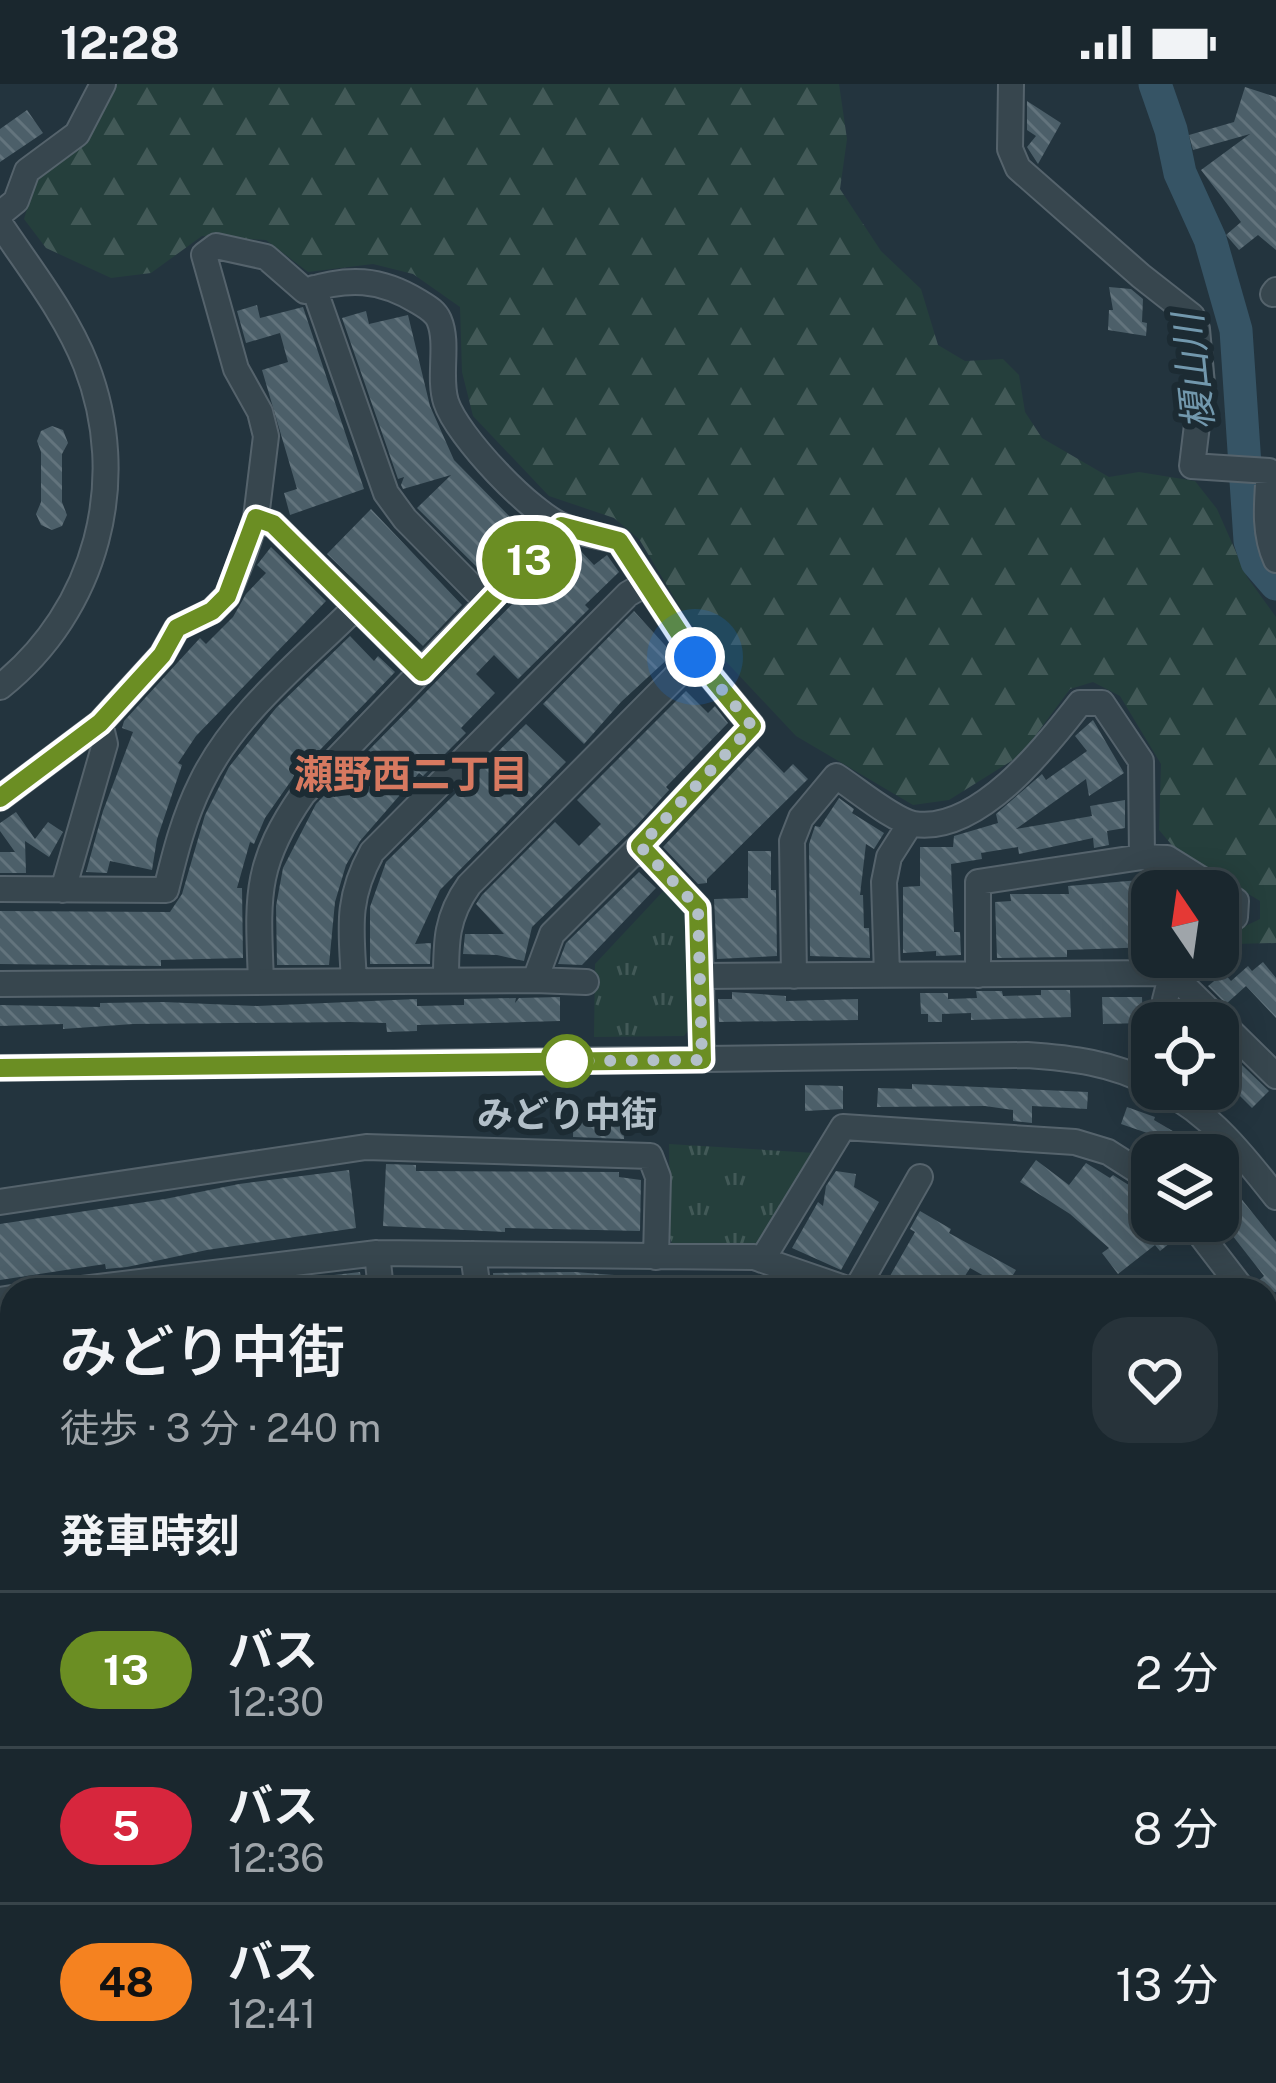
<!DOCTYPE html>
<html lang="ja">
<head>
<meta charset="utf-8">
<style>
  body { margin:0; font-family:"Public Sans","Noto Sans JP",sans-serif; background:#27333a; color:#f1f3f6; height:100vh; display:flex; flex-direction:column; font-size:45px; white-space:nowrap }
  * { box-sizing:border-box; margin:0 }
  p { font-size:39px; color:#9fa5aa }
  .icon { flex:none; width:66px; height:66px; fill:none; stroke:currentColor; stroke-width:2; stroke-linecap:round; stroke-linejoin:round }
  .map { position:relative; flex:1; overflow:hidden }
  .side { position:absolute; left:0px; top:1194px; width:1278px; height:807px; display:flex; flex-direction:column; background:#1a272e; border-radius:36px 36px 0 0; box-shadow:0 6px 30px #0003,0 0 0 3px #38444a }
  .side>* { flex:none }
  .badge { padding:0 24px; border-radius:39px; font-size:42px; line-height:78px }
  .needle { width:78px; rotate:347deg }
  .buttons { position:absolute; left:1131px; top:786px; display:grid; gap:24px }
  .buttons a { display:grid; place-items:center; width:108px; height:108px; border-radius:24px; background:#1a272e; box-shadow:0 6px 30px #0003,0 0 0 3px #38444a; font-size:60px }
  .you { position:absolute; width:60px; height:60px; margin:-30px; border:9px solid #fff; border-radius:50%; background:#1a73e8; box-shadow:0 0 0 18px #1a73e833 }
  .map>.badge { position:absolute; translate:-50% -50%; box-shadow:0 0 0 6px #fff }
  h2 { padding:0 60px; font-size:45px; line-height:108px }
  .round { display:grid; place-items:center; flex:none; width:126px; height:126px; border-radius:36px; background:#27333a }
  .overview { display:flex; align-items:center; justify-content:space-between; height:204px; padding:0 60px }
  h1 { font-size:57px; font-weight:600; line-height:90px }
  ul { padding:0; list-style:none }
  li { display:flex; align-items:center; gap:36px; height:156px; padding:0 60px; border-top:3px solid #38444a }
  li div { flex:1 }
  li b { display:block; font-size:45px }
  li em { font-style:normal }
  li .badge { min-width:132px; font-weight:700; text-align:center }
  .status { display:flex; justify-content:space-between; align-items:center; height:84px; padding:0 60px; background:#1a272e; direction:ltr }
  .status svg { height:33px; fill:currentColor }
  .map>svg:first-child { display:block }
  .forest { fill:url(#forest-firs) }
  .park { fill:url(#park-tufts) }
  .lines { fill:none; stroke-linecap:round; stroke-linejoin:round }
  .river { stroke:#365465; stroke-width:33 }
  .building { fill:url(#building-back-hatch) }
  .minor-casing { stroke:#55636c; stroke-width:28 }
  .minor { stroke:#37464e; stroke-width:24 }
  .line-casing { stroke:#fff; stroke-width:27 }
  .line { stroke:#6b8e23; stroke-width:18 }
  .walk { stroke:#b3c0c9; stroke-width:12; stroke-dasharray:0 21.6 }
  .stop-dot { fill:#fff; stroke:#6b8e23; stroke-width:6 }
  .labels { text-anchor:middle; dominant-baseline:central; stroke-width:12; stroke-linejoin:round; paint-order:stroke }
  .stop-label { font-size:36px; font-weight:bold; fill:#b3c0c9; stroke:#1c2b33 }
  .water-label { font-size:39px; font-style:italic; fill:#7298ad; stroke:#1c2b33 }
  .neighbourhood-label { font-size:39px; font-weight:bold; fill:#d77960; stroke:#1c2b33 }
</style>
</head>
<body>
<div class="status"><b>12:28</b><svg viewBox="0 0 49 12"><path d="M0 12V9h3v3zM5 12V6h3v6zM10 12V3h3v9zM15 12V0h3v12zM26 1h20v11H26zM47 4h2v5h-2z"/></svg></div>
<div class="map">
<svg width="1276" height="1999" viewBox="0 0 1276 1999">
  <defs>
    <pattern id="forest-firs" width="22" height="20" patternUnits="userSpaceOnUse" patternTransform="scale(3)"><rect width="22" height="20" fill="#253f3c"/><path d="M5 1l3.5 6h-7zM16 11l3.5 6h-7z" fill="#425957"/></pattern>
    <pattern id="park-tufts" width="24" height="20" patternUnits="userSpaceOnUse" patternTransform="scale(3)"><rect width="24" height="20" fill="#253f3c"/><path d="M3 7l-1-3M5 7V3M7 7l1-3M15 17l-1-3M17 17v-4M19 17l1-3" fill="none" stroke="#425957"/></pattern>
    <pattern id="building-back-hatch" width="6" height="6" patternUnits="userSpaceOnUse" patternTransform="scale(3)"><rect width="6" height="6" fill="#4c5f69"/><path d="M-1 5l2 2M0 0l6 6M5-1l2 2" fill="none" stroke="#63747d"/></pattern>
  </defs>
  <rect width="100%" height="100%" fill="#23343e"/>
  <!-- forest -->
  <path class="forest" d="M113,0h726l8,55 -7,50 41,62 40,38 17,56 27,16 38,-2 16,16 6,37 17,26 67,39 30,-5 56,9 22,28 30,68 29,40v326l-42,1 -3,-11 29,-14v-18l-84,-51 -17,-20 2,-66 -41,-68 -27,-14 -23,7 -49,66 -72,45 -36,5 -117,-69 -107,-114 -50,-83 -25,-21 -65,-22 -76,-80 -11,-44 -2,-65 -47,-33 -40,-10 -65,8 -42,-32 -64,-4 -51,37 -40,5 -65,-30 -22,-29 13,-43z
    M0,1558l12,6v134l-12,-14z"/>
  <!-- park -->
  <path class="park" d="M668,802l23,25 -1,117 -6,8 -90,1 1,-73z
    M669,1060l146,9 -53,88 -17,10 -70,-1 -5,-12z"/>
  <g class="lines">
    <!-- river -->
    <path class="river" d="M1155,0l16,46 9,43 30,66 26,91 14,211 7,21 19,22"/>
  </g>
  <!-- building -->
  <path class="building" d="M1245,3l31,10v153l-18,-15 -19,15 -13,-15 15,-13 -40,-52 49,-36 -57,16 -4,-15 45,-13z
    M1027,17l34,22 -23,41 -11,-17 9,-11 -9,-6z
    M27,26l16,23 -43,29v-33z
    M1109,203l22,2 12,10 -1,23 5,1 -1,13 -38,-6 1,-20h4z
    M257,221l3,13 43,-11 61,182 -74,26 -6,-22 13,-4 -35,-119 26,-8 -8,-29 -34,10 -9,-32z
    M366,227l3,13 39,-9 22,91 24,54 63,64 5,-5 12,12 -46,47 -71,-70 34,-33 -48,14 -2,-4 3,-8 -6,2 -56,-161z
    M52,342l11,4 5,13 -6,11v48l5,13 -5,11 -10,4 -11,-5 -5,-11 5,-12v-50l-4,-11 4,-10z
    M371,425l91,96 -39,41 -96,-92z
    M569,462l9,2 16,17 13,-10 12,17 -34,33 4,4 -71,70 -24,-24 -18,19 19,19 -34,35 5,5 -43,43 -4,-3 -59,68 -14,24 -11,37 -6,63h-52l-1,-59 7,-38 33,-64z
    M271,463l55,54 -130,135 -18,27 4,2 -25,74 -5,31 -42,-9 -3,12 -21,-1 17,-61 30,-79 -11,-4 2,-7 76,-83 6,6 27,-27 13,-23 20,-21 -9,-8z
    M634,527l39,43 -52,48 -37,42 -41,-40z
    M350,552l24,25 4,-5 17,16 -102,106 -28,40 -11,26 -4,-2 -13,46h5l1,70 -82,2v6l-161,-2v-53l170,1 12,-18 23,-79 24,-48 47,-59z
    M686,607l22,22 7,-7 13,17 -62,64 3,3 -32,35 -105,102 -8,34 -27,-6 -34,-1 2,-20h39l-28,-30 6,-9 73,-73 24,24 22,-22 -24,-24z
    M1093,636l31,53 -35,23 -3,-17 -70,50 76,-13 -2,-10 35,-6v28l-18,3 2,14 -15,3 -1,-10 -74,16 -1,-7 -37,6 1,6 -31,5 3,68h6l1,23 -25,1v-5l-33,2v-66l17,-1v-39h33l1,-11 44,-13 -2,-9 46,-40 4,6 41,-29 -12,-15z
    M526,640l40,38 -126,128 -25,54 16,-1 -1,21h-60v-57l16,-45z
    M758,662l26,27 9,-9 15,15 -101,100v4l-9,1 -35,-37z
    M839,714l15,11 -2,4 32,20 -10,16 -8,-5 -6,51h3l1,33h5l1,30 -60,-2 -1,-112 6,-18 5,1z
    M16,728l19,27 13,-17 15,10 -14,25 -24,-16 1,32h-26v-21h15l-15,-21v-8z
    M748,767h23v39h5l1,66 -60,3 -3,-60 34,-1z
    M639,788l17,16 -74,77 -24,-1 8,-21z
    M1154,790h8l27,17h-37v56l-85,3v7l-70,1 -2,-56 16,-1 -1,-7h59l-1,-8 84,-7z
    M1263,878l13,16v40l-30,-32 -20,18 -18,-18 16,-13 7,8 17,-15 4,5z
    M1041,906h29l1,27 -100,3v-7l-29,1v8h-14v-8h-7l-1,-21h28v6l29,-1 -1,-7h26l1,5 38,-1z
    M732,908l54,4v5l72,-2v21l-139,2 -1,-23h14z
    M560,913v24l-143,4v6l-30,1 -1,-9 -36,-1 -217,2 -70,5v-5l-63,2v-21l100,2v-4l64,-1 93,4 160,-7v7l47,-1v-6l52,-1 -1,5 4,-5z
    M1102,913h40l1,26 -40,1z
    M1218,958l51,49 -17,17 -34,-34z
    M912,1000l176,8 -1,17 -55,-3v17l-19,-2v-11l-28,-4 -108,1 1,-19 34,1z
    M805,1001l38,1v23l-38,2z
    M574,1022l51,2 -1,31 -51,-2z
    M1127,1023l28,10 -1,3 34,20 -3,7 -11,-4 -7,11 -18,-11 4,-8 -32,-11z
    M1036,1076l33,25 17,-22 24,15 3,-3 22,14 -4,5 21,15v12h21l7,14 -20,16 -5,-6 -37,29 -16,-21 7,-5 -39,-34 -50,-32z
    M386,1080l30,1v6l203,1v5l22,3 -1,51 -135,-3v4l-122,-6z
    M349,1086l7,58 -149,22 -80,17 -21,2 -1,-5 -105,16v-56l165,-25 74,-15z
    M836,1087l20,3 -2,13 25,15 -38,68 -49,-22 26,-46 5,4 3,-20z
    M1235,1107l41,51v50l-17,-2 -2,-8 7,-6 -46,-59v-13z
    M920,1127l31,18 -2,4 67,37 -3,5 27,15h-31l-39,-22 -14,22h-74l33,-58 -5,-3z
    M360,1188l3,18h-89l-1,-8z
    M575,1188l52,4 -1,14h-132l-1,-17z"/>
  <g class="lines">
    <defs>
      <path id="minor" d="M1011,0l-1,65 8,19 123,108 51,40 5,13 5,55 -10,82 77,5c-2,30 -6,61 7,89
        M0,130l16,-13 11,-30 50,-37 26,-50
        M0,140c30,45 66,90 86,141 45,115 11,245 -86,322
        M314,204l72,205 19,26 83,84
        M1273,210l3,-4
        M256,434l17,6 149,148
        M0,714l100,-75 62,-68 15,-27 35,-17 15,-15 17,-42 12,-36 10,-82 -6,-24 -24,-43 -32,-114 12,-9 50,11 39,34c43,-14 75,-13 114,11 8,5 16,9 20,18 10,23 -1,57 7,82 11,34 86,113 119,125 17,7 36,9 54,14l76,116 -226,228c-23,32 -23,57 -23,94
        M640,762l112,-120 -57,-69
        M0,805l166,1c9,-37 18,-73 35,-107 33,-69 102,-123 155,-176
        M63,806l42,-146 -5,-21
        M887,891l-3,-93 5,-25 21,-33
        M978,891v-93l164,-25 25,1 69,43 -1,16 -17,10
        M701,892l1,83
        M794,892l-2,-135 9,-23 35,-42c19,12 58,45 78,48 64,10 132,-77 166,-121h22l39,58 1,96
        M354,896c-3,-51 -8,-81 18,-128l256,-258 19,-11
        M535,896l51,2
        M261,898c-3,-84 -8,-116 42,-188l258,-268
        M0,900l535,-4 17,-46 88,-88 58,62 3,68 470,-3 105,103
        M1166,939l-1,-23 11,-43
        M0,984l1027,-13c45,3 85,8 125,29
        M1162,1005c49,25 81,66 114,108
        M0,1118l366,-55 284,9 8,21 -2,80
        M1190,1137l53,69
        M377,1169l4,37
        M473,1170l5,36
        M762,1176l81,-133 232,15 33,10 44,28
        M74,1206l303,-37 377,4 96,33
        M856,1206l64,-113
        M0,1216l12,-2
        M1266,1236l10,13
        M1266,1294l10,1
        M0,1310l12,-2
        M1266,1387l10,1
        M0,1404l12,-1
        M1266,1488h10
        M0,1510h12
        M1266,1586l10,1
        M1266,1681h10
        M1266,1776l10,1
        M0,1780l12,-14
        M1266,1881l10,6
        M0,1890l12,12
        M1266,1981h10
        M100,1989l33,10
        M400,1989l1,10
        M177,1999l24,-5 19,5
        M662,1999l6,-10
        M758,1999l13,-10
        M939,1999l8,-10"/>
    </defs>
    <!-- minor casing -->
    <use href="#minor" class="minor-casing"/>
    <!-- minor -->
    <use href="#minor" class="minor"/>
  </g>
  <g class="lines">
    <defs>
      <path id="line" d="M0,714l100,-75 62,-68 15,-27 35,-17 15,-15 29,-78 17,6 149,148 139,-146 58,15 76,116 57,69 -112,120 58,62 4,152 -702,8"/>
    </defs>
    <!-- line casing -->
    <use href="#line" class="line-casing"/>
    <!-- line -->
    <use href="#line" class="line"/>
    <!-- walk -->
    <path class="walk" d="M567,977l135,-1 -4,-152 -58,-62 112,-120 -57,-69"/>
  </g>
  <!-- markers -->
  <circle class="stop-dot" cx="567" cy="977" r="24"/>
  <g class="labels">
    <!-- stop labels -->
    <g class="stop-label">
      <text x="567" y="1030">みどり中街</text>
    </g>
    <!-- water labels -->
    <g class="water-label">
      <text transform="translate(1193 288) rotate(-96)">榎山川</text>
    </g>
    <!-- neighbourhood labels -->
    <g class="neighbourhood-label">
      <text x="411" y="690">瀬野西二丁目</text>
    </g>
  </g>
</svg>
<div class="buttons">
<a><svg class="needle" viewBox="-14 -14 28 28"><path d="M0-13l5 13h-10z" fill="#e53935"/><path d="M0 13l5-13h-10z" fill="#9fa5aa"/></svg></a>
<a><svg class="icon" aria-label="locate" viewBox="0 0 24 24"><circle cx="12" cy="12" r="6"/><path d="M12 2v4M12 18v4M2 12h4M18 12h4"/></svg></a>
<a><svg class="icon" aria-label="layers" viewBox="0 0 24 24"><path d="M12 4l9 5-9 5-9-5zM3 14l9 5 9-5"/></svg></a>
</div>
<div class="you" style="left:695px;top:573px"></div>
<b class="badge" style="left:529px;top:476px;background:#6b8e23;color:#fff">13</b>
<section class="side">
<div class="overview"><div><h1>みどり中街</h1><p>徒歩 · 3 分 · 240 m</p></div><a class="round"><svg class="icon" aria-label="heart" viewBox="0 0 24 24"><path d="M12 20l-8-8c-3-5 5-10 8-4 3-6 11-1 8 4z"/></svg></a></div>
<h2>発車時刻</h2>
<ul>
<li><span class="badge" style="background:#6b8e23;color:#fff">13</span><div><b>バス</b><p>12:30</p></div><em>2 分</em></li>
<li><span class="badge" style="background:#d7263d;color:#fff">5</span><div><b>バス</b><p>12:36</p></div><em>8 分</em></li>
<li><span class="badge" style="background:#f58220;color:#111">48</span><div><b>バス</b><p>12:41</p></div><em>13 分</em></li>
</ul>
</section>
</div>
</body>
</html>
